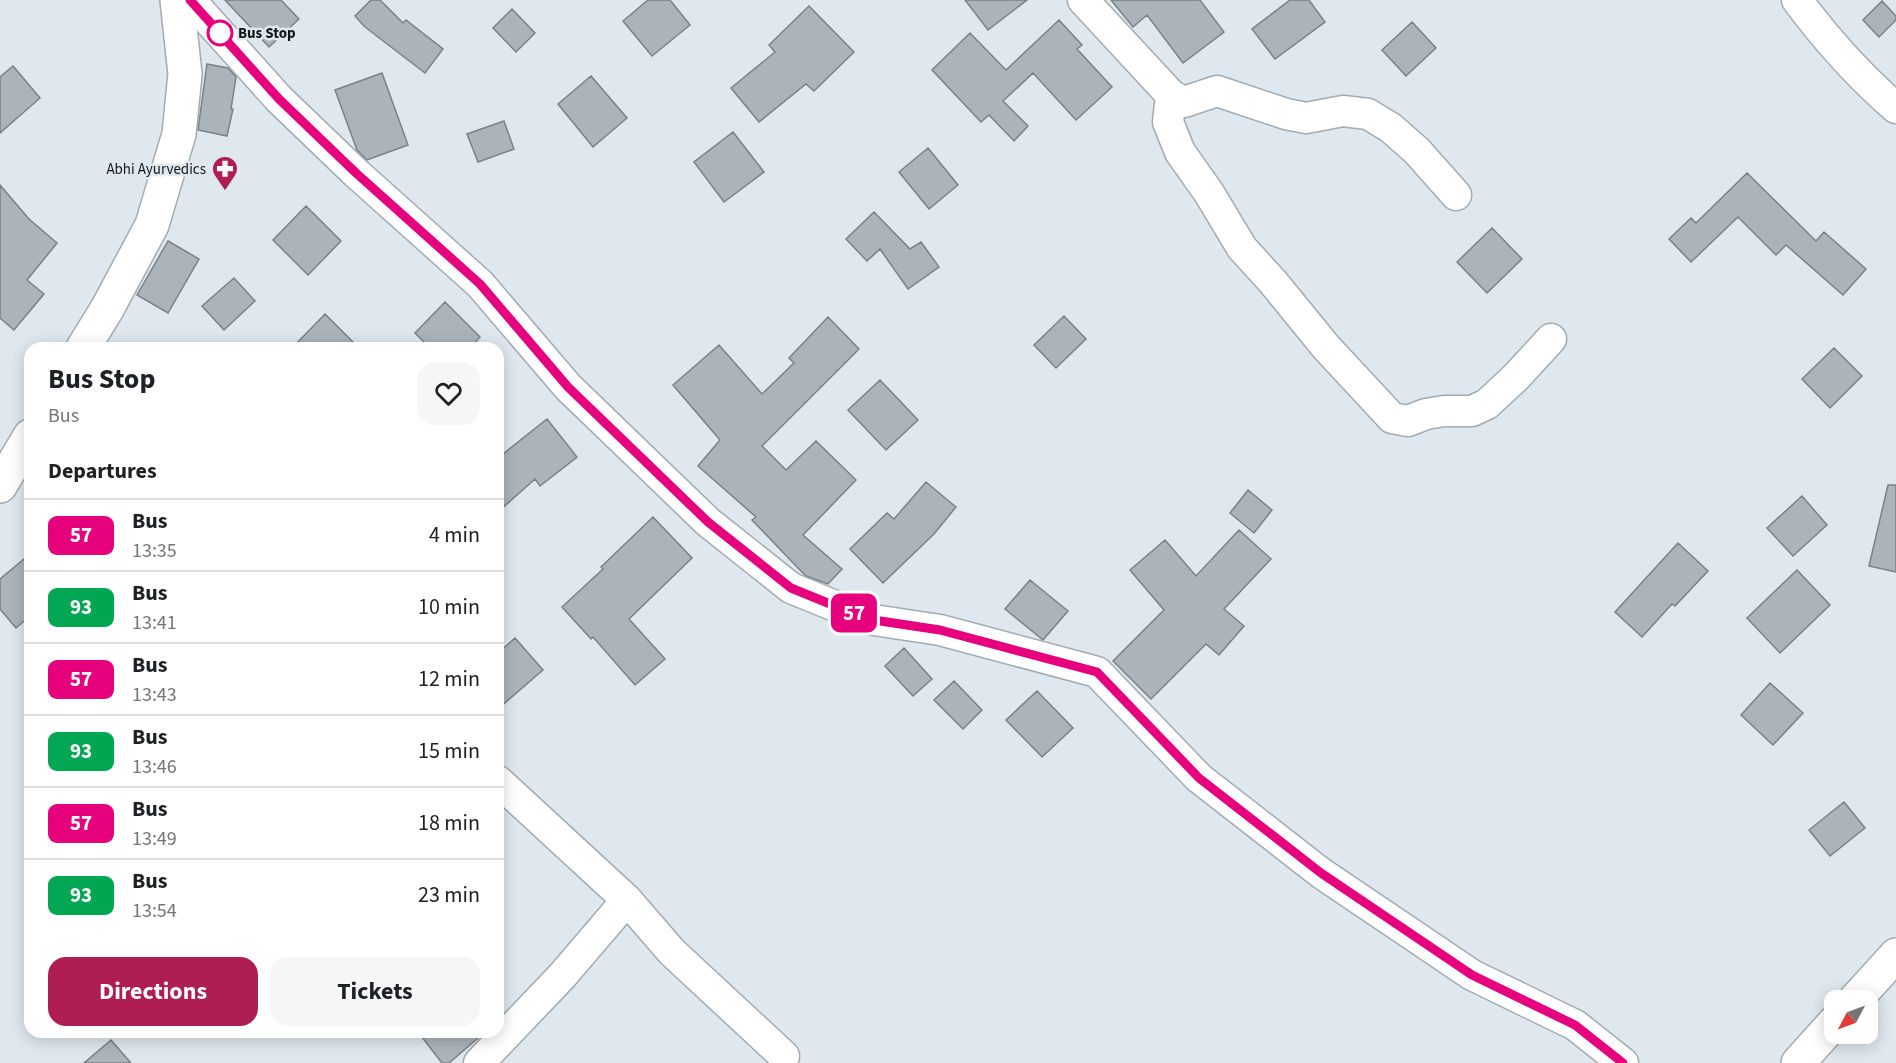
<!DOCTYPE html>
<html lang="en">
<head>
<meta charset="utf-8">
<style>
  body { margin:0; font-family:"Source Sans 3",sans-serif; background:#f6f6f6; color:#202124; height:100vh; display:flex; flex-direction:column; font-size:22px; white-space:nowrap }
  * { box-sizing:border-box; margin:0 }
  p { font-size:20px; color:#757577 }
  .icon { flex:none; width:33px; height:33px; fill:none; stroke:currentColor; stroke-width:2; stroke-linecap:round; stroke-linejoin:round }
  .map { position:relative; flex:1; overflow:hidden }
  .panel { position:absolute; left:24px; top:342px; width:480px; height:696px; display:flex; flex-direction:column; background:#fff; border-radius:18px; box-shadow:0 3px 15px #0003 }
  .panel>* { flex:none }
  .badge { padding:0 12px; border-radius:9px; font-size:21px; line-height:39px }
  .needle { width:39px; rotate:229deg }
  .controls { position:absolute; left:1824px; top:990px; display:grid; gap:12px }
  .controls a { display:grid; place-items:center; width:54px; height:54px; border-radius:12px; background:#fff; box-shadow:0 3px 15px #0003; font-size:30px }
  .map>.badge { position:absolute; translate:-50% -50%; box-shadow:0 0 0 3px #fff }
  h2 { padding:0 24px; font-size:22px; line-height:54px }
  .round { display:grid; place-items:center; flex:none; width:63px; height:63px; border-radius:18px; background:#f6f6f6 }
  .overview { display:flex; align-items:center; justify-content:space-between; height:102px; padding:0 24px }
  h1 { font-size:28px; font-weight:700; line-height:45px }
  .button { display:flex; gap:12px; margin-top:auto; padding:12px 24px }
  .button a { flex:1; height:69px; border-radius:18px; background:#ae1e53; color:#fff; font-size:24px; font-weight:700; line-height:69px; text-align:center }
  .button a+a { background:#f6f6f6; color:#202124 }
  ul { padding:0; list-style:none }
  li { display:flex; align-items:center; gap:18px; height:72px; padding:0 24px; border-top:2px solid #e0e0e0 }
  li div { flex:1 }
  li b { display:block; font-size:22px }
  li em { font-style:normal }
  li .badge { min-width:66px; font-weight:700; text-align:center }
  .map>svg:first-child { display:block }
  .building { fill:#abb4ba; stroke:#798287; stroke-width:1.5 }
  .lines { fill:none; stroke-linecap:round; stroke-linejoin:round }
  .minor-casing { stroke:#a2abb1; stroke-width:33 }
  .major-casing { stroke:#a2abb1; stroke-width:36 }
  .minor { stroke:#fff; stroke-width:30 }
  .major { stroke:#fff; stroke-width:33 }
  .line-casing { stroke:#fff; stroke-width:14 }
  .line { stroke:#e6007e; stroke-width:9 }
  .stop-dot { fill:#fff; stroke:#e6007e; stroke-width:3 }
  .labels { text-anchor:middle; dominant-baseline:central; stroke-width:5; stroke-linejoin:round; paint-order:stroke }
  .stop-label { font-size:15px; font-weight:bold; fill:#131719; stroke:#dfe8ef; text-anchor:start }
  .poi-label { font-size:15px; fill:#131719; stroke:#dfe8ef; text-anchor:end }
</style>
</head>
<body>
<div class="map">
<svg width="1896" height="1063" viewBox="0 0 1896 1063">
  <rect width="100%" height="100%" fill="#dfe8ef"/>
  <!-- building -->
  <path class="building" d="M225,0h56l18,19 -30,28z
    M371,0h9l23,23 3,-3 37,29 -18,24 -60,-46 -10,-11z
    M648,0h22l20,25 -38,31 -29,-35z
    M965,0h62l-39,30z
    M1111,0h89l24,32 -41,31 -36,-48 -14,12z
    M1290,0h19l16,22 -50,37 -23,-30z
    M1882,1l14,15v4l-17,17 -16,-17z
    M809,6l45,46 -40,39 -8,-7 -47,38 -28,-34 44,-36 -6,-7z
    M512,9l23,24 -19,19 -23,-24z
    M1059,20l23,25 -5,4 35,38 -36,33 -43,-47 -30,28 25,25 -14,15 -25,-26 -8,7 -49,-52 38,-37 36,37z
    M1412,22l24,26 -30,28 -24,-26z
    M207,64l21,4 8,9 -5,32h2l-6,27 -29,-6z
    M13,66l27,32 -40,35v-56z
    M382,73l26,72 -41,15 -10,-10 -22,-60z
    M591,76l36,42 -34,29 -35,-43z
    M504,121l10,28 -36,13 -11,-28z
    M733,132l31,40 -40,30 -30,-40z
    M928,148l30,37 -29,24 -30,-37z
    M1747,173l69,68 8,-9 42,37 -23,26 -57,-50 -10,10 -38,-38 -47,45 -22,-23 22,-21 5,5z
    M0,185l29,34 28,24 -30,37 17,14 -30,36 -14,-12z
    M306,206l35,35 -33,34 -35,-35z
    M874,212l36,37 11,-7 18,25 -31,22 -28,-40 -13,12 -21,-22z
    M1492,228l30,31 -35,34 -30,-31z
    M168,241l31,18 -31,54 -31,-18z
    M234,278l21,23 -31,29 -22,-24z
    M445,302l35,35 -10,11h-40l-15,-15z
    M325,314l34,34h-67z
    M1064,316l22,23 -30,29 -22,-23z
    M828,317l31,32 -97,97 24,24 30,-29 40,39 -53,55 39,34 -14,15 -22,-8 -9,-9 -45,-47 4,-3 -58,-51 22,-26 -47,-55 46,-40 43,49 32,-31 -5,-5z
    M1834,348l28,28 -32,32 -28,-29z
    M880,380l38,40 -32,30 -38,-40z
    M547,419l30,38 -37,29 -5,-7 -37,33v-54z
    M926,482l30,25 -22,27 -51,49 -33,-34 37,-36 7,6z
    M1888,485h8v87l-27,-6z
    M1248,490l24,20 -18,23 -24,-20z
    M1802,496l25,29 -34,31 -26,-28z
    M653,517l39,41 -63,61 36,40 -30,26 -42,-48 -2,2 -29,-32 41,-38 -2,-2z
    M1239,530l32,29 -47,50 20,17 -25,29 -13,-11 -55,55 -38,-38 51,-51 -34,-40 35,-30 31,36z
    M1678,543l30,28 -33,35 -3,-2 -30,33 -27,-25z
    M30,554v62l-14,12 -16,-19v-30z
    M1797,570l33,35 -50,48 -33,-35z
    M1030,580l38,31 -25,29 -38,-31z
    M515,638l28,32 -45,39v-56z
    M904,648l28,31 -19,17 -28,-30z
    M954,681l28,29 -19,19 -29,-29z
    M1770,683l33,30 -30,32 -32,-30z
    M1037,691l36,37 -31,29 -36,-37z
    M1844,802l21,26 -35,28 -21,-26z
    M418,1032h67l-36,31h-7z
    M111,1040l20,23h-47z"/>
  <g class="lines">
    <defs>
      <path id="minor" d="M190,0l89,99 77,74 124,111 88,103 140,135 83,66 76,31 73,11 157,42 102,106 122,95 151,102 103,50 48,38
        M1083,0l88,95 13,7 33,-11 69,23 20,4 37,-7 25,3 23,14 26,23 39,44
        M1797,0c29,39 62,76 99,108
        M1171,95l-3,27 12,30 29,41 33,55 31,34 53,65 66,71 16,3 18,-7 18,-3h28l15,-7 29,-27 35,-38
        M498,781l129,119 45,52 112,104
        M479,1063l83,-87 65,-76"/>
      <path id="major" d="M83,348l24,-39 45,-84 27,-91 6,-60 -8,-74
        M0,486l30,-50
        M1855,1000l41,-45
        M1798,1063l36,-40"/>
    </defs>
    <!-- minor casing -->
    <use href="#minor" class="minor-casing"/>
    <!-- major casing -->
    <use href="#major" class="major-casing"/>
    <!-- minor -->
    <use href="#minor" class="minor"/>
    <!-- major -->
    <use href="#major" class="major"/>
  </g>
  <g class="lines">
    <defs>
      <path id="line" d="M190,0l89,99 77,74 124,111 88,103 140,135 83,66 76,31 73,11 157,42 102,106 122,95 151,102 103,50 48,38"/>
    </defs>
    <!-- line casing -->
    <use href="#line" class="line-casing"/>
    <!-- line -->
    <use href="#line" class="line"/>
  </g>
  <!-- icons -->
  <defs>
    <symbol id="pharmacy-pin" viewBox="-11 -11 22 30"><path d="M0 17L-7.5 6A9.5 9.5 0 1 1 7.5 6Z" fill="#ae1e53" stroke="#dfe8ef"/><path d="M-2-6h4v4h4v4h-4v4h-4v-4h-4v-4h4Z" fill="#fff"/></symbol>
  </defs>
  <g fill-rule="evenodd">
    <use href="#pharmacy-pin" x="210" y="154" width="30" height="40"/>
  </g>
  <!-- markers -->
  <circle class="stop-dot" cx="220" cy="33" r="12"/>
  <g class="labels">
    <!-- stop labels -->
    <g class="stop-label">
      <text x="238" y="33">Bus Stop</text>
    </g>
    <!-- poi labels -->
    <g class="poi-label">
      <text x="206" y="169">Abhi Ayurvedics</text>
    </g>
  </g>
</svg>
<div class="controls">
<a><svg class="needle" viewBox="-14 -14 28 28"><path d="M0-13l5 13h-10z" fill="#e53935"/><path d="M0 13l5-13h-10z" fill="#757577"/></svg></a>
</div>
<b class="badge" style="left:854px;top:613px;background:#e6007e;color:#fff">57</b>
<section class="panel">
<div class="overview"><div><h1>Bus Stop</h1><p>Bus</p></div><a class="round"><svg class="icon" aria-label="heart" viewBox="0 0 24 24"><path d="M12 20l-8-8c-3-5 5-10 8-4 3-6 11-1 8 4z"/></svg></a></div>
<h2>Departures</h2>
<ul>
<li><span class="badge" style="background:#e6007e;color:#fff">57</span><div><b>Bus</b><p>13:35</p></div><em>4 min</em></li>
<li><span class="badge" style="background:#00a651;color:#fff">93</span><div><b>Bus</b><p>13:41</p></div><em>10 min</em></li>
<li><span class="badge" style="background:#e6007e;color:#fff">57</span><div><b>Bus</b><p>13:43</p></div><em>12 min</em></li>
<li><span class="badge" style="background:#00a651;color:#fff">93</span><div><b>Bus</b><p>13:46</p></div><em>15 min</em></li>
<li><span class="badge" style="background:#e6007e;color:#fff">57</span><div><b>Bus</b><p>13:49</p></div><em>18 min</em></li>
<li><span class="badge" style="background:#00a651;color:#fff">93</span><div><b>Bus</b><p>13:54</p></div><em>23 min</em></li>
</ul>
<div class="button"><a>Directions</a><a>Tickets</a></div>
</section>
</div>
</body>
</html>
